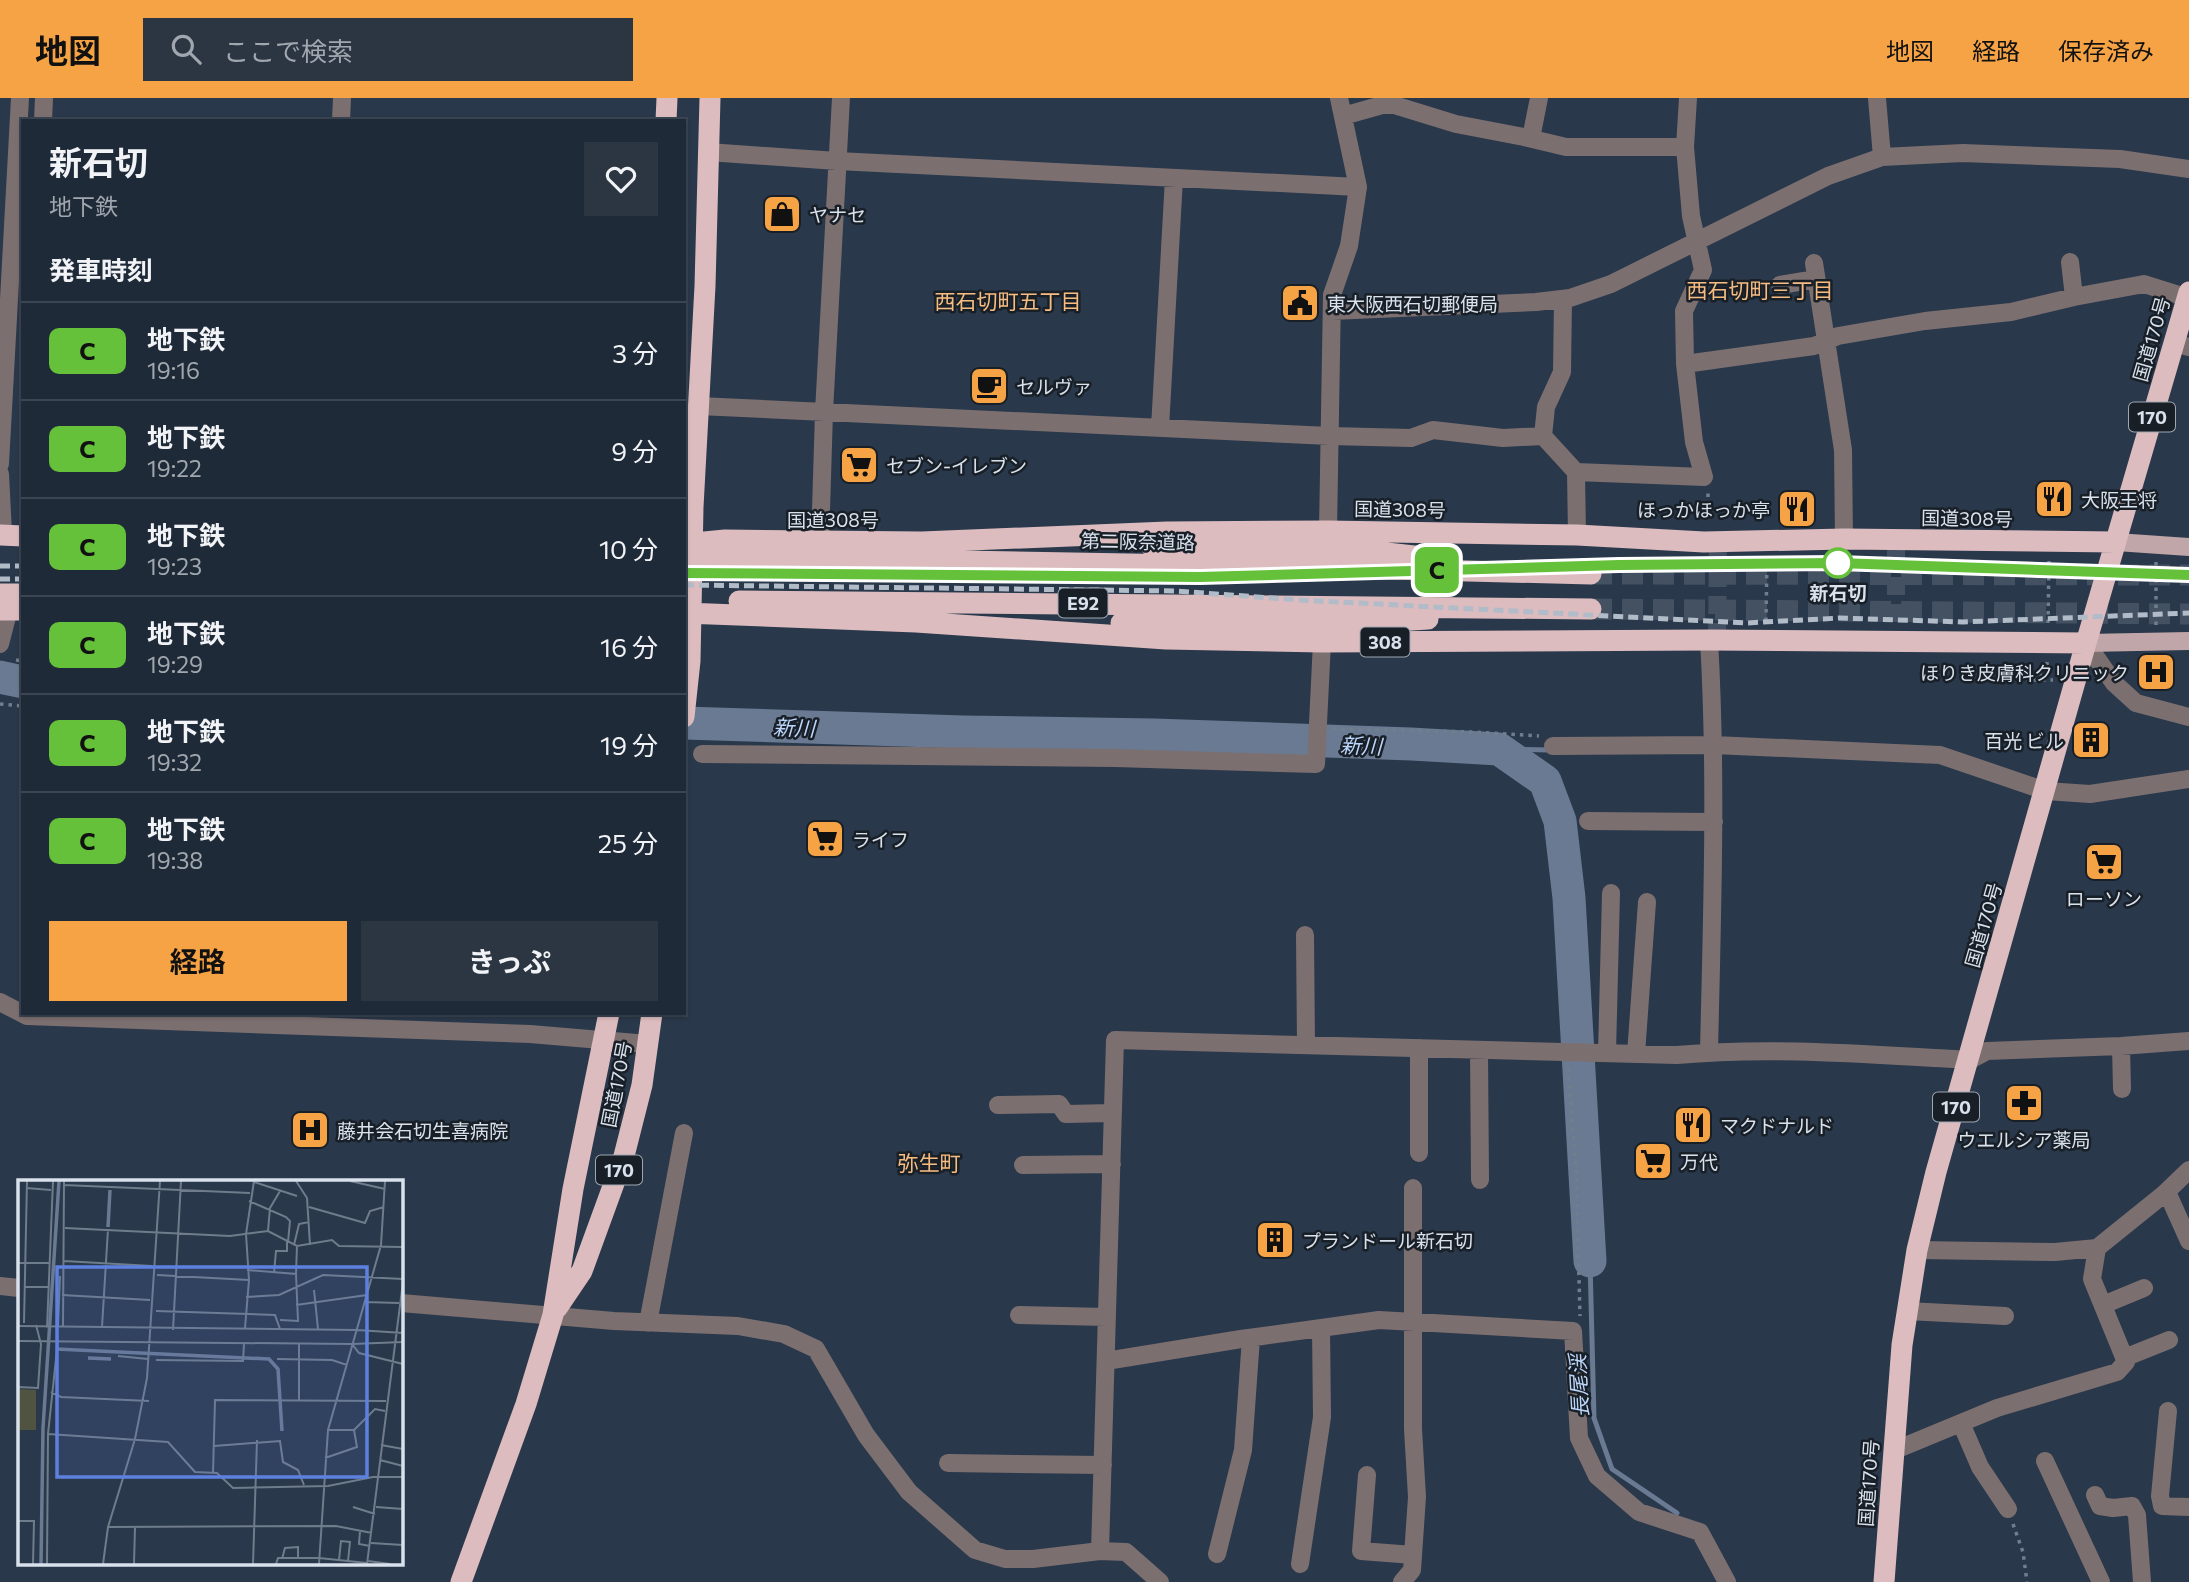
<!DOCTYPE html>
<html lang="ja">
<head>
<meta charset="utf-8">
<style>
  body { margin:0; font-family:Commissioner,"Noto Sans JP",sans-serif; background:#2c3643; color:#f1f3f6; height:100vh; display:flex; flex-direction:column; font-size:26px; white-space:nowrap }
  * { box-sizing:border-box; margin:0 }
  p { font-size:23px; color:#a1a7ae }
  .icon { flex:none; width:38px; height:38px; fill:none; stroke:currentColor; stroke-width:2; stroke-linecap:round; stroke-linejoin:round }
  .map { position:relative; flex:1; overflow:hidden }
  .drawer { position:absolute; left:21px; top:21px; width:665px; height:896px; display:flex; flex-direction:column; background:#1f2a38; border-radius:0px; box-shadow:0 2px 5px #0004,0 0 0 2px #3c4653 }
  .drawer>* { flex:none }
  .badge { padding:0 14px; border-radius:10px; font-size:24px; line-height:46px }
  .map>.badge { position:absolute; translate:-50% -50%; box-shadow:0 0 0 4px #fff }
  h2 { padding:0 28px; font-size:26px; line-height:63px }
  .round { display:grid; place-items:center; flex:none; width:74px; height:74px; border-radius:0px; background:#2c3643 }
  .headline { display:flex; align-items:center; justify-content:space-between; height:119px; padding:0 28px }
  h1 { font-size:33px; font-weight:700; line-height:52px }
  .action { display:flex; gap:14px; margin-top:auto; padding:14px 28px }
  .action a { flex:1; height:80px; border-radius:0px; background:#f5a345; color:#111; font-size:28px; font-weight:700; line-height:80px; text-align:center }
  .action a+a { background:#2c3643; color:#f1f3f6 }
  ul { padding:0; list-style:none }
  li { display:flex; align-items:center; gap:21px; height:98px; padding:0 28px; border-top:2px solid #3c4653 }
  li div { flex:1 }
  li b { display:block; font-size:26px }
  li em { font-style:normal }
  li .badge { min-width:77px; font-weight:700; text-align:center }
  header { display:flex; align-items:center; gap:42px; box-sizing:border-box; height:98px; padding:0 35px; background:#f5a345; color:#111 }
  header strong { font-size:33px }
  nav { display:flex; gap:38px; margin-inline-start:auto; font-size:24px }
  .search { width:490px; height:63px; background:#2c3643; display:flex; align-items:center; gap:18px; box-sizing:border-box; padding:0 24px; border-radius:0px; color:#a1a7ae; font-size:26px }
  .map>svg:first-child { display:block }
  .lines { fill:none; stroke-linecap:round; stroke-linejoin:round }
  .stream { stroke:#697a92; stroke-width:5 }
  .river { stroke:#697a92; stroke-width:33 }
  .minor-tunnel { stroke:#435162; stroke-width:18; stroke-dasharray:18 9; stroke-linecap:butt }
  .highway-tunnel { stroke:#435162; stroke-width:21; stroke-dasharray:21 10; stroke-linecap:butt }
  .path { stroke:#717e8d; stroke-width:3.5; stroke-dasharray:3.5 5; stroke-linecap:butt }
  .minor { stroke:#7c6f70; stroke-width:18 }
  .major { stroke:#c1a6a9; stroke-width:18 }
  .highway { stroke:#dcbcbf; stroke-width:21 }
  .rail { stroke:#b1bcc8; stroke-width:5; stroke-dasharray:10 5; stroke-linecap:butt }
  .line-casing { stroke:#fff; stroke-width:16 }
  .line { stroke:#65c03a; stroke-width:10 }
  .stop-dot { fill:#fff; stroke:#65c03a; stroke-width:3.5 }
  .labels { text-anchor:middle; dominant-baseline:central; stroke-width:5; stroke-linejoin:round; paint-order:stroke }
  .shield { fill:#181f27; stroke:#9ea7b1; stroke-width:2 }
  .shield-label { font-size:18px; font-weight:bold; fill:#d8e1ec }
  .poi-label { font-size:19px; fill:#d8e1ec; stroke:#181f27; text-anchor:start }
  .street-label { font-size:19px; fill:#d8e1ec; stroke:#181f27 }
  .stop-label { font-size:19px; font-weight:bold; fill:#d8e1ec; stroke:#181f27 }
  .neighbourhood-label { font-size:21px; fill:#f6bc82; stroke:#181f27 }
  .water-label { font-size:21px; font-style:italic; fill:#bcd6fb; stroke:#181f27 }
  .inset-river { fill:none; stroke:#697a92; stroke-width:3.5 }
  .inset-road { fill:none; stroke:#6f7c8b; stroke-width:2 }
  .view { fill:#5e81df; fill-opacity:0.15; stroke:#5e81df; stroke-width:3.5 }
  .inset-edge { fill:none; stroke:#d8e1ec; stroke-width:3.5 }
</style>
</head>
<body>
<header>
<strong>地図</strong>
<div class="search"><svg class="icon" aria-label="search" viewBox="0 0 24 24"><circle cx="10" cy="10" r="6"/><path d="M15 15l6 6"/></svg>ここで検索</div>
<nav><a>地図</a><a>経路</a><a>保存済み</a></nav>
</header>
<div class="map">
<svg width="2189" height="1484" viewBox="0 0 2189 1484">
  <rect width="100%" height="100%" fill="#29384a"/>
  <g class="lines">
    <!-- stream -->
    <path class="stream" d="M1499,651l52,1
      M1590,1163l4,157 18,51 65,44"/>
    <!-- river -->
    <path class="river" d="M0,579l23,5
      M684,625l279,9 191,3 257,9 88,5 46,32 15,40 9,77 21,363"/>
    <!-- minor-tunnel -->
    <path class="minor-tunnel" d="M1896,452v76
      M1717,543l1,-99"/>
    <!-- highway-tunnel -->
    <path class="highway-tunnel" d="M1591,476l598,1
      M1591,511l598,5"/>
    <!-- path -->
    <path class="path" d="M1708,416v-21
      M2156,464v63
      M1766,523l1,-62
      M2048,525l1,-62
      M16,562l7,1
      M2047,564v12h-19v6h25
      M0,606l23,2
      M1333,631l140,3 66,4
      M1568,970l8,99 4,149
      M2013,1426l10,28 4,30"/>
    <!-- minor -->
    <path class="minor" d="M1877,0l5,59
      M1343,18l39,-11h12l62,19 68,13 42,10h119l6,69 12,54 -19,41 1,53 9,78 10,35 -128,-5
      M43,23l1,-23
      M341,23l1,-23
      M1531,40l8,-40
      M1685,49l3,-49
      M708,54l129,9 521,26
      M2070,164l4,35
      M1814,165l29,187 1,89
      M1780,187l36,-6
      M1332,213l204,-9 34,-4 41,-14 217,-108 54,-19 81,-4 157,6 69,10
      M2175,245l14,4
      M1685,266l129,-18 24,-10 87,-15 86,-9 63,-15 70,-13 44,14
      M699,308l631,30 81,2 22,-8 70,8 40,-2 33,36 1,63
      M1160,330l14,-250
      M1543,338l3,-29 16,-35 1,-73
      M0,366l20,-366
      M0,376l3,59
      M1328,433l4,-236 17,-49 9,-59 -19,-89
      M820,445l4,-131 17,-314
      M2086,545l28,40 22,20 53,14
      M0,546l8,-31
      M1553,648l161,-1 226,10 106,36 44,3 99,-15
      M702,656l413,4 201,6 6,-122
      M1588,723l126,1
      M1305,837l1,110
      M0,904l27,14 503,18 118,10
      M2121,948l1,43
      M1479,952l1,130
      M1709,954c3,-137 8,-274 0,-412
      M1607,955l4,-160
      M1636,956l11,-152
      M998,1007l61,-1 7,10 47,-1
      M1419,1055v-105
      M1023,1067l89,-1
      M2167,1094l22,49
      M1917,1152l138,2 42,-4 67,-54 25,-24
      M0,1188l19,2
      M401,1205l213,18 124,5 46,8 32,15 50,86 43,57 66,58 30,9h28l67,-8 26,1 34,30
      M2103,1207l41,-17
      M1907,1213l98,5
      M1019,1217l88,2
      M648,1225l36,-190
      M2124,1260l45,-18
      M1106,1263l135,-22 138,-19 194,11 6,107 18,38 42,36 61,20 27,50
      M2168,1313l-8,85 2,10 27,1
      M1961,1325l19,44 28,42
      M1893,1353l104,-43 120,-36 9,-10 -34,-83 5,-31
      M2045,1363l56,121
      M948,1365l155,2
      M1367,1377l-6,76 52,4
      M2095,1397l5,11 13,2 19,-2 5,9 5,67
      M1100,1453l15,-511 562,15c97,-9 196,0 293,5l17,-9 134,-5 68,-5
      M1217,1456l26,-104 8,-112
      M1300,1466l22,-147 -1,-89
      M1402,1484l10,-12 5,-73 -4,-68v-241"/>
    <!-- major -->
    <path class="major" d="M2116,444l73,5
      M2086,545l103,-2"/>
    <!-- highway -->
    <path class="highway" d="M666,23l1,-23
      M0,437l23,1
      M684,446l41,-4 197,2 245,-10 161,-1 249,4 127,7 140,-3 272,3
      M1151,448l199,3 73,8
      M684,458l666,12 241,6
      M0,496h23
      M739,503l852,8
      M0,512h23
      M684,515l232,9 250,17 156,3 387,-2 377,3
      M1121,525l228,1 79,-5
      M684,619l6,-56 3,-154 12,-221 5,-188
      M557,1210l25,-37 42,-115 18,-71 10,-72
      M461,1484l65,-178 27,-89 20,-126 36,-176
      M1884,1484l18,-237 15,-95 19,-78 150,-529 103,-351"/>
    <!-- rail -->
    <path class="rail" d="M0,468h23
      M684,475l492,4 122,-2 321,-11 219,-1 351,12
      M0,481h23
      M684,487l492,6 123,9 447,23 94,-5 123,4 226,-9"/>
  </g>
  <g class="lines">
    <defs>
      <path id="line" d="M684,475l516,4 419,-12 219,-2 351,12"/>
    </defs>
    <!-- line casing -->
    <use href="#line" class="line-casing"/>
    <!-- line -->
    <use href="#line" class="line"/>
  </g>
  <!-- icons -->
  <defs>
    <symbol id="shop-square" viewBox="-11 -11 22 22"><rect x="-9" y="-9" width="18" height="18" rx="4" fill="#f5a345" stroke="#181f27"/><path d="M-5-2.5h2.3a2.7 3.5 0 0 1 5.4 0H5L5.5 6h-11ZM-1.5-2.5h3a1.5 2.3 0 0 0-3 0Z" fill="#111"/></symbol>
    <symbol id="civic-square" viewBox="-11 -11 22 22"><rect x="-9" y="-9" width="18" height="18" rx="4" fill="#f5a345" stroke="#181f27"/><path d="M-.6-6.5H3V-4.5H.6V-3L4-1V1h2V6H-6V1h2V-1L-.6-3ZM-1.2 2.5V6h2.4V2.5Z" fill="#111"/></symbol>
    <symbol id="cafe-square" viewBox="-11 -11 22 22"><rect x="-9" y="-9" width="18" height="18" rx="4" fill="#f5a345" stroke="#181f27"/><path d="M-5.5-4.5H6V0H3Q3 3.5 0 3.5H-2.5Q-5.5 3.5-5.5 0ZM3-3.2v2h1.7v-2ZM-6 4.5H4V6H-6Z" fill="#111"/></symbol>
    <symbol id="supermarket-square" viewBox="-11 -11 22 22"><rect x="-9" y="-9" width="18" height="18" rx="4" fill="#f5a345" stroke="#181f27"/><path d="M-6-5.5h2.5l.6 2H6L4.5 2H-2.5L-4.4-4H-6ZM-1.5 3.2a1.3 1.3 0 1 0 .1 0ZM3 3.2a1.3 1.3 0 1 0 .1 0Z" fill="#111"/></symbol>
    <symbol id="restaurant-square" viewBox="-11 -11 22 22"><rect x="-9" y="-9" width="18" height="18" rx="4" fill="#f5a345" stroke="#181f27"/><path d="M-5-6h1v4h1v-4h1v4h1v-4h1v5L-1.5 .5V6h-2V.5L-5-1ZM5-6V6H3V1.5H1.5Q1.5-4 5-6Z" fill="#111"/></symbol>
    <symbol id="hospital-square" viewBox="-11 -11 22 22"><rect x="-9" y="-9" width="18" height="18" rx="4" fill="#f5a345" stroke="#181f27"/><path d="M-5-5h3v3.5h4V-5h3V5h-3V1.5h-4V5h-3Z" fill="#111"/></symbol>
    <symbol id="building-square" viewBox="-11 -11 22 22"><rect x="-9" y="-9" width="18" height="18" rx="4" fill="#f5a345" stroke="#181f27"/><path d="M-4-6H4V6H1V3H-1V6H-4ZM-2.5-4.3h1.7v1.8h-1.7ZM.8-4.3h1.7v1.8H.8ZM-2.5-1h1.7V.8h-1.7ZM.8-1h1.7V.8H.8Z" fill="#111"/></symbol>
    <symbol id="pharmacy-square" viewBox="-11 -11 22 22"><rect x="-9" y="-9" width="18" height="18" rx="4" fill="#f5a345" stroke="#181f27"/><path d="M-2-6h4v4h4v4h-4v4h-4v-4h-4v-4h4Z" fill="#111"/></symbol>
  </defs>
  <g fill-rule="evenodd">
    <use href="#shop-square" x="760" y="94" width="44" height="44"/>
    <use href="#civic-square" x="1278" y="183" width="44" height="44"/>
    <use href="#cafe-square" x="967" y="266" width="44" height="44"/>
    <use href="#supermarket-square" x="837" y="345" width="44" height="44"/>
    <use href="#restaurant-square" x="2032" y="379" width="44" height="44"/>
    <use href="#restaurant-square" x="1775" y="389" width="44" height="44"/>
    <use href="#hospital-square" x="2134" y="552" width="44" height="44"/>
    <use href="#building-square" x="2069" y="620" width="44" height="44"/>
    <use href="#supermarket-square" x="803" y="719" width="44" height="44"/>
    <use href="#supermarket-square" x="2082" y="742" width="44" height="44"/>
    <use href="#pharmacy-square" x="2002" y="983" width="44" height="44"/>
    <use href="#restaurant-square" x="1671" y="1005" width="44" height="44"/>
    <use href="#hospital-square" x="288" y="1010" width="44" height="44"/>
    <use href="#supermarket-square" x="1631" y="1041" width="44" height="44"/>
    <use href="#building-square" x="1253" y="1120" width="44" height="44"/>
  </g>
  <!-- markers -->
  <circle class="stop-dot" cx="1838" cy="465" r="14"/>
  <g class="labels">
    <!-- shield labels -->
    <g class="shield">
      <rect x="2129" y="304.5" width="46" height="29" rx="5"/>
      <rect x="1058.5" y="490.5" width="49" height="29" rx="5"/>
      <rect x="1360.5" y="529.5" width="49" height="29" rx="5"/>
      <rect x="1933" y="994.5" width="46" height="29" rx="5"/>
      <rect x="596" y="1057.5" width="46" height="29" rx="5"/>
    </g>
    <g class="shield-label">
      <text x="2152" y="319">170</text>
      <text x="1083" y="505">E92</text>
      <text x="1385" y="544">308</text>
      <text x="1956" y="1009">170</text>
      <text x="619" y="1072">170</text>
    </g>
    <!-- poi labels -->
    <g class="poi-label">
      <text x="809" y="116">ヤナセ</text>
      <text x="1327" y="205">東大阪西石切郵便局</text>
      <text x="1016" y="288">セルヴァ</text>
      <text x="886" y="367">セブン-イレブン</text>
      <text x="2081" y="401">大阪王将</text>
      <text x="1770" y="411" text-anchor="end">ほっかほっか亭</text>
      <text x="2129" y="574" text-anchor="end">ほりき皮膚科クリニック</text>
      <text x="2064" y="642" text-anchor="end">百光 ビル</text>
      <text x="852" y="741">ライフ</text>
      <text x="2104" y="800" text-anchor="middle">ローソン</text>
      <text x="1720" y="1027">マクドナルド</text>
      <text x="337" y="1032">藤井会石切生喜病院</text>
      <text x="2024" y="1041" text-anchor="middle">ウエルシア薬局</text>
      <text x="1680" y="1063">万代</text>
      <text x="1302" y="1142">プランドール新石切</text>
    </g>
    <!-- street labels -->
    <g class="street-label">
      <text transform="translate(2151 241) rotate(-74)">国道170号</text>
      <text transform="translate(1400 411) rotate(1)">国道308号</text>
      <text transform="translate(1967 420) rotate(1)">国道308号</text>
      <text x="833" y="421">国道308号</text>
      <text transform="translate(1138 443) rotate(1)">第二阪奈道路</text>
      <text transform="translate(1983 827) rotate(-74)">国道170号</text>
      <text transform="translate(616 986) rotate(-79)">国道170号</text>
      <text transform="translate(1868 1385) rotate(-86)">国道170号</text>
    </g>
    <!-- stop labels -->
    <g class="stop-label">
      <text x="1838" y="494">新石切</text>
    </g>
    <!-- neighbourhood labels -->
    <g class="neighbourhood-label">
      <text x="1760" y="191">西石切町三丁目</text>
      <text x="1008" y="202">西石切町五丁目</text>
      <text x="929" y="1064">弥生町</text>
    </g>
    <!-- water labels -->
    <g class="water-label">
      <text transform="translate(794 629) rotate(2)">新川</text>
      <text transform="translate(1361 647) rotate(2)">新川</text>
      <text transform="translate(1578 1288) rotate(-93)">長尾渓</text>
    </g>
  </g>
  <!-- overview -->
  <g transform="translate(18 1082)">
    <rect width="385" height="385" fill="#29384a"/>
    <path d="M0,209l18,1v40h-18z" fill="#4f5340"/>
    <path class="inset-river" d="M90,47l2,-37M38,169l213,10 9,10 4,62M70,178l23,1M23,384l2,-136 16,-247"/>
    <path class="inset-road" d="M278,1l11,17 3,47M332,1l35,8M236,2l43,14M46,5l186,8M8,8l25,2M231,21l37,16 4,4 -2,21M291,27l56,16 5,-12 14,-4M47,48l165,8 38,-5 29,15 35,-6 7,6 64,1M250,51l2,-23 10,-17M276,65l5,-21 10,-2M46,81l88,5M0,83h31M229,90l49,4 2,47 -18,-1M256,93l2,-22h11v-10M278,94l1,-28M139,95l92,5M6,107h25M296,110l4,39M44,115l88,5M228,117l33,-2 44,-20 80,4M347,122l34,1M278,125l71,-10M138,131l119,4 5,14M6,143l3,-142M0,146l339,4M40,146l2,-50M45,147l1,-146M84,147l6,-98M29,148l6,-147M227,148l4,-48 -3,-46 8,-53M155,150l8,-149M339,150l46,3M0,161l334,3M334,164l7,9 44,11M334,164l51,-2M100,176l30,3M259,179l55,1 15,5M138,180l87,1 1,-17M0,207l20,1 3,-44 -5,-19M33,212l10,5 88,4M281,222v-58M310,250h26l21,-21 10,2M30,254l120,8 27,30 22,1 16,15 95,-2 45,-9h30M363,265l22,4M196,266l66,-5 3,21 15,8 6,15M307,278l32,-11 -3,-17M362,280l23,6M195,293l2,-73 171,1M335,327l22,7M358,327l27,2M0,341h16l-1,43M90,347l228,-1 36,7M342,351l-1,13 11,2M353,363l32,2M301,378l48,5M264,379l3,-11 13,-1v10M321,380l2,-19 9,1 -2,19M350,381l22,3M29,384l1,-130 10,-94M85,384l5,-37 27,-88 12,-61 13,-197M116,384l1,-37M235,384l4,-124M258,384l2,-6h41M301,384l9,-134 53,-185 4,-64M349,384l36,-282"/>
    <path class="view" d="M39,87h310v210h-310z"/>
    <rect width="385" height="385" class="inset-edge"/>
  </g>
</svg>
<b class="badge" style="left:1437px;top:472px;background:#65c03a;color:#111">C</b>
<section class="drawer">
<div class="headline"><div><h1>新石切</h1><p>地下鉄</p></div><a class="round"><svg class="icon" aria-label="heart" viewBox="0 0 24 24"><path d="M12 20l-8-8c-3-5 5-10 8-4 3-6 11-1 8 4z"/></svg></a></div>
<h2>発車時刻</h2>
<ul>
<li><span class="badge" style="background:#65c03a;color:#111">C</span><div><b>地下鉄</b><p>19:16</p></div><em>3 分</em></li>
<li><span class="badge" style="background:#65c03a;color:#111">C</span><div><b>地下鉄</b><p>19:22</p></div><em>9 分</em></li>
<li><span class="badge" style="background:#65c03a;color:#111">C</span><div><b>地下鉄</b><p>19:23</p></div><em>10 分</em></li>
<li><span class="badge" style="background:#65c03a;color:#111">C</span><div><b>地下鉄</b><p>19:29</p></div><em>16 分</em></li>
<li><span class="badge" style="background:#65c03a;color:#111">C</span><div><b>地下鉄</b><p>19:32</p></div><em>19 分</em></li>
<li><span class="badge" style="background:#65c03a;color:#111">C</span><div><b>地下鉄</b><p>19:38</p></div><em>25 分</em></li>
</ul>
<div class="action"><a>経路</a><a>きっぷ</a></div>
</section>
</div>
</body>
</html>
